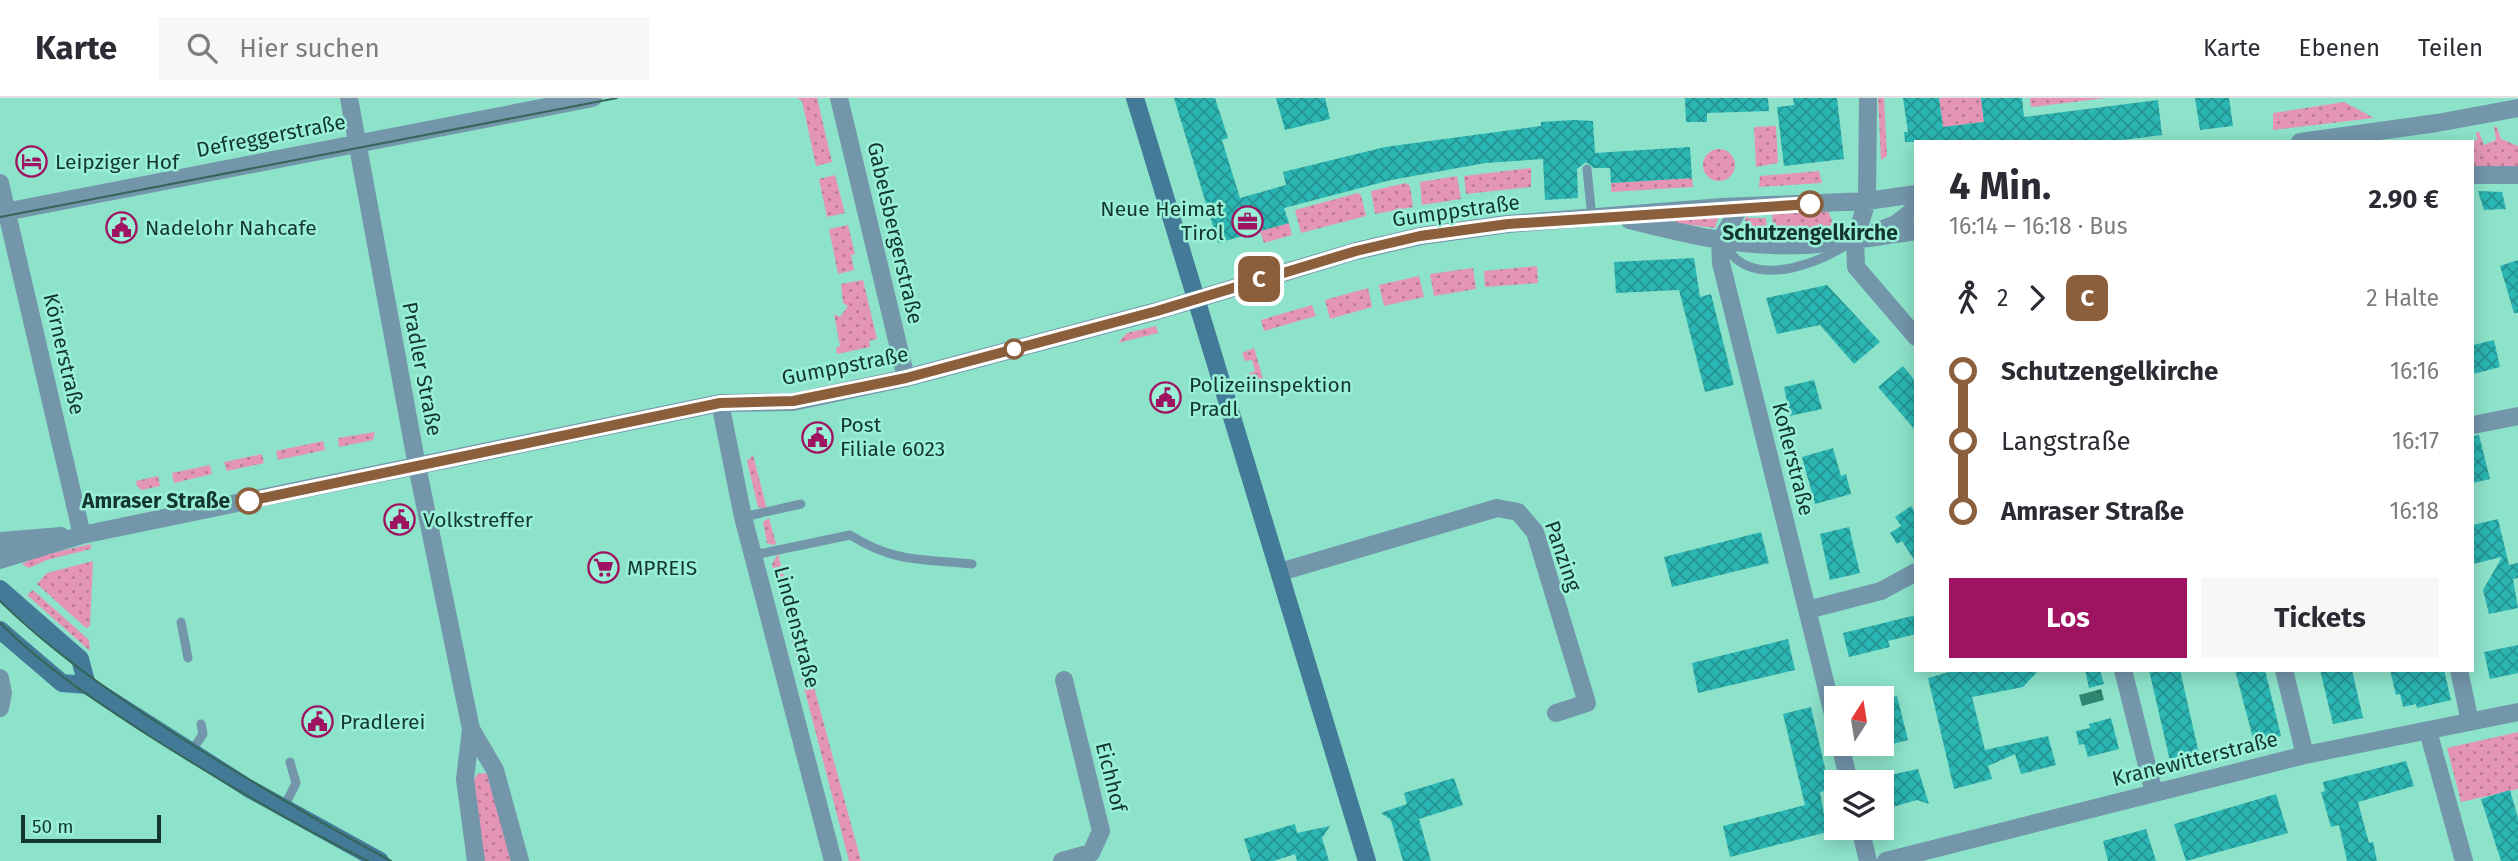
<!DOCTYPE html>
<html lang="de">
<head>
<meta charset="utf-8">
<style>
  body { margin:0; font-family:"Fira Sans",sans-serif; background:#f7f7f7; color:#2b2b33; height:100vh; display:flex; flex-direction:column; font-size:26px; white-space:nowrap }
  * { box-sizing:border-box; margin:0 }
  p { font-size:23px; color:#7c7c81 }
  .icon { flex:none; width:38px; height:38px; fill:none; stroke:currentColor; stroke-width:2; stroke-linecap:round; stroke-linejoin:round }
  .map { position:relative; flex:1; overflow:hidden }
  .details { position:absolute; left:1914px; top:42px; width:560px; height:532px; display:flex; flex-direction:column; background:#fff; border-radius:0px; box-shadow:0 4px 18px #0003 }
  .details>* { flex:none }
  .badge { padding:0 14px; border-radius:10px; font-size:24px; line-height:46px }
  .needle { width:46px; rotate:12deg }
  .controls { position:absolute; left:1824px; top:588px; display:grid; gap:14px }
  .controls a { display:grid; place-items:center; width:70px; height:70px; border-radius:0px; background:#fff; box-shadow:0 4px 18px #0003; font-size:35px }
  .scale { position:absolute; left:21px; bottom:18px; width:140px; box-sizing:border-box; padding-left:7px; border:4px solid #13372e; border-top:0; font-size:19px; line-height:24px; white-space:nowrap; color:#13372e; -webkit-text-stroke:5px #9af0d7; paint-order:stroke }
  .map>.badge { position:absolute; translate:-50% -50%; box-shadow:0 0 0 4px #fff }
  .legs { display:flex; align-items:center; gap:10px; height:77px; padding:0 35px; font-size:23px }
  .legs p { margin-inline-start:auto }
  .headline { display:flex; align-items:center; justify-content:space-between; height:119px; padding:0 35px }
  h1 { font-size:38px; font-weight:700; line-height:52px }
  .primary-button { display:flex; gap:14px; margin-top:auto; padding:14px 35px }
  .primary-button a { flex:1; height:80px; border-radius:0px; background:#9e1461; color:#fff; font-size:28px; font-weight:700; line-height:80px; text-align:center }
  .primary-button a+a { background:#f7f7f7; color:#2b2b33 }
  ul { padding:0 35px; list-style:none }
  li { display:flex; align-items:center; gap:24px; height:70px; font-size:26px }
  li i { display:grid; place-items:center; width:10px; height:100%; margin:0 9px; background:currentColor }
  li i::after { content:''; width:18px; height:18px; margin:-9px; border:5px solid; border-radius:50%; background:#fff }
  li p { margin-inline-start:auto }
  li:first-child i { background:linear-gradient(#0000 50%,currentColor 0) }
  li:last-child i { background:linear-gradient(currentColor 50%,#0000 0) }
  header { display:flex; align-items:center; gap:42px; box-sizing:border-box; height:98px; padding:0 35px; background:#fff; border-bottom:2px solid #e1e1e2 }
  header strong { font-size:33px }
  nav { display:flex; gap:38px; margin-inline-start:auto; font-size:24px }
  .search { width:490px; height:63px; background:#f7f7f7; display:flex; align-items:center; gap:18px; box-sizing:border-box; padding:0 24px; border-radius:0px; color:#7c7c81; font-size:26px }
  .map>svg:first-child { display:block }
  .green { fill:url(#green-dots) }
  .water { fill:url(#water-ripples) }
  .building { fill:url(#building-cross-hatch) }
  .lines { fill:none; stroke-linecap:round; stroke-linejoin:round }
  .lane { stroke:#7396ab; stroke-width:9 }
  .street { stroke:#7396ab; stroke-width:18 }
  .secondary { stroke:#427a98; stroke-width:18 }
  .tram { stroke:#356659; stroke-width:2 }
  .line-1-casing { stroke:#fff; stroke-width:16 }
  .line-1 { stroke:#8b5e3c; stroke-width:10 }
  .stop-1-dot { fill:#fff; stroke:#8b5e3c; stroke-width:3.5 }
  .labels { text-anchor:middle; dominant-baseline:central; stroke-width:5; stroke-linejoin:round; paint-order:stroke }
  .street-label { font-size:21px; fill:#13372e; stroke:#9af0d7 }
  .poi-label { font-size:21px; fill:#13372e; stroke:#9af0d7; text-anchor:start }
  .stop-label { font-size:21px; font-weight:bold; fill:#13372e; stroke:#9af0d7 }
</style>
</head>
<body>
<header>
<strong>Karte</strong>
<div class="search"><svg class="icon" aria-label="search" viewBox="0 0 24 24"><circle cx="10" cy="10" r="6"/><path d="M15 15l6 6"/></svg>Hier suchen</div>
<nav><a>Karte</a><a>Ebenen</a><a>Teilen</a></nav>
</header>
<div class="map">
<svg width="2518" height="763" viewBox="0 0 2518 763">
  <defs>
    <pattern id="green-dots" width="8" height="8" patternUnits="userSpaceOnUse" patternTransform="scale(1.75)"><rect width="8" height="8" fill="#e495b5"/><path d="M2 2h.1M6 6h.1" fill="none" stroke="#b87a94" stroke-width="1.8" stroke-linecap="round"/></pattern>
    <pattern id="water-ripples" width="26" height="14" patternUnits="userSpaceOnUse" patternTransform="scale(1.75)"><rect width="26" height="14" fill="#2e8570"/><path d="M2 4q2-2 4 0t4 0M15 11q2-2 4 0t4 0" fill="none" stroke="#266e5c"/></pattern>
    <pattern id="building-cross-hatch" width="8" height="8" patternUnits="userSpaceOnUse" patternTransform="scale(1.75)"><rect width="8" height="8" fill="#2bb5b3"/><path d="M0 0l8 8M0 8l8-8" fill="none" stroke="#249492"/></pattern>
  </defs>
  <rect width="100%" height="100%" fill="#8de3ca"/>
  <!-- green -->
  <path class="green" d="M797,0h20l15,64 -16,4 -14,-65z
    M1878,0h6l3,58 -6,4z
    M1939,0h42l3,24 -41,5z
    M2030,0h76l-75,9z
    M2344,4l30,16 -101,12v-17z
    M1776,28l2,37 -22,4 -2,-40z
    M2494,29h3l4,12 17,7v24h-45v-28h-4l8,-2 -1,-8h3l5,13 12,-5z
    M1703 67a16 16 0 1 1 32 0a16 16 0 1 1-32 0Z
    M1531,70v19l-65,7 -2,-18z
    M1819,73l3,12 -63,4 1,-11z
    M835,77l10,38 -18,4 -8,-38z
    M1457,78l4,23 -39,6 -2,-23z
    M1692,80l1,9 -82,5v-9z
    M1406,85l4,3 3,21 -38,7 -4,-23z
    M1358,95l3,2 5,21 -65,17 -6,-23z
    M1828,113l5,12 -7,8 -53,3 -1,-22z
    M1747,115l1,5h18l1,16 -25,-3z
    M1719,117l-4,13 -40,-5v-6z
    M1289,125l3,12 -28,8 -4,-12z
    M848,127l7,29 -4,1 3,15 -16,4 -9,-45z
    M1537,168l1,17 -53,4 -1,-16z
    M1473,170l3,21 -42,7 -4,-22z
    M1419,178l5,21 -40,9 -5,-21z
    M863,182l14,59 -8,2 1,6 -33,7 -1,-6 4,-2 -6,-32 6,3 8,-11 -5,-3 -2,-19z
    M1368,190l4,19 -42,12 -5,-19z
    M1312,207l4,11 -52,15 -3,-11z
    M1156,228l2,7 -40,10 9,-10z
    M1254,250l12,41 -12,3 -6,-18 7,-3 -3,-11 -7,1 -3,-8z
    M375,334l-2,8 -34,7 -1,-9z
    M323,343l2,9 -47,10 -2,-9z
    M262,356l2,9 -37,8 -3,-9z
    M753,357l14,54 -9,-2 -11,-46z
    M210,367l2,9 -38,9 -2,-10z
    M158,378l2,10 -18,4 -5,-4 -1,-5z
    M769,420l7,26 -3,1 -6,-2 -4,-21z
    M91,446v5l-44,11 -18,8 -7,-4 13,-7z
    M778,456l83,307h-12l-77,-297z
    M93,463l-3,65 -4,2 -49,-44 10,-11z
    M33,492l56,50 1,11 -63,-56z
    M2518,634v57l-57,13 -14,-54z
    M485,675l4,2 26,86h-31l-12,-77 5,-10z"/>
  <!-- water -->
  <path class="water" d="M2101,591l3,11 -22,6 -3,-11z"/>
  <!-- building -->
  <path class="building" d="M1174,0h41l13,40 -6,2 18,58 46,-13 -3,-13 102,-25 156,-21v-4l33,-2 19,1 2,32 95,-6 2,31 -81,5 -1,-15h-16l-8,-6 -9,7 1,29 -33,2 -2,-41 -57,4 -95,17 -107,28 5,15 -71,20z
    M1276,0h49l5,21 -45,11z
    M1685,0h83l1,13 -62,2v9h-21z
    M1793,0h44l7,61 -60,7 -7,-59 17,-2z
    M1903,0h36l4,29 41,-5 -3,-24h41l2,19 134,-17 4,35 -54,7h-203l-1,-10h4z
    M2195,0h34l4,28 -33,4z
    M2478,93l24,1 4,17 -22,1z
    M1694,160l6,39 11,-3 23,91 -29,7 -26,-102 -63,3 -2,-31z
    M2518,162v53h-4l-14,-47z
    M1827,187l53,57 -26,22 -34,-39 -43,9 -11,-36z
    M2494,242l6,27 -27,7v-29z
    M1903,268l13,16v49l-38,-44z
    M1814,282l8,29 -32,7 -6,-29z
    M2479,337l11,44 -17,4v-47z
    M1833,350l8,28 5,-2 5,20 -36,10 -13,-47z
    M1911,408l5,8 -1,47 -13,-20 -5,3 -7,-11 11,-7 -6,-9z
    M2498,421l11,46 9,-2v15l-5,1 5,29 -29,6 -6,-24 19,-33 -29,7v-39z
    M1849,429l11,46 -30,7 -10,-46z
    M1761,434l8,31 -97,24 -8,-30z
    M1916,517v19l-28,7 2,6 -41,10 -6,-24z
    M1788,541l7,31 -97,23 -6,-30z
    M2518,547v28l-28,6 -6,-27z
    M1956,572h83l-16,17 -51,10 13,53 63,-14 8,29 -35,9 -6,-20 -27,12 4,13 -38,10 -26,-111z
    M2085,572h15l4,14 -15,4z
    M2149,572h31l20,88 -29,7z
    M2235,572h30l16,66 -27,6z
    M2320,572h32l11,48 -30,6z
    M2390,572h54l7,30 -34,8 -1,-4 -13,3 -3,-13 -4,1z
    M1897,598l11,44 -27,7v-47z
    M1811,609l19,83 -10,2 7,40 -97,25 -7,-31 82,-21 -22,-91z
    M2111,620l8,31 -31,8 -4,-13 -5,1 -3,-14 14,-3 -1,-4z
    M2406,663l8,25 -56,16 11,41 4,-1 4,19h-30l-8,-36 -8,2 -10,-35 4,-1 -2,-9z
    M1918,671l11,35 -12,-4 -28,8 -8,-31z
    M1454,680l9,27 -44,14 12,42h-28l-12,-41 -10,-7 26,-9 -3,-11z
    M2510,692l8,28v43h-17l-20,-62z
    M2276,696l12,39 -102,28 -12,-37z
    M1295,726l2,9 33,-7 -8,12 7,23h-32l-2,-7 -21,7h-23l-7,-22z
    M2146,731l10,32h-48l-5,-20z"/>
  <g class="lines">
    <!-- lane -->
    <path class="lane" d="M1587,71l5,49
      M1721,144c5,5 10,12 15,17 31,25 83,3 111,-14
      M743,419l58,-13
      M754,457l96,-20c45,28 71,24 122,29
      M181,524l7,36
      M191,654l12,-18 -2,-10
      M283,711l13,-26 -6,-21"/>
    <!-- street -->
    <path class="street" d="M349,0l68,368 54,263 24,41 25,91
      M839,0l67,280
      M1868,0l-1,103 -12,39 1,27 60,70
      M2300,44l137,-19 81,-15
      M2473,77h45
      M0,85l82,352
      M1740,109l-20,34 1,22 115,463
      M0,115l593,-115
      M1629,122c47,11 94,24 143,25 48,2 97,-7 144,-14
      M1878,133l18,-7 20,-16
      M720,305l23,114 90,344
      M2473,327l45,-9
      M0,443l61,-5
      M0,462l82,-25 638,-132 73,-1 113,-24 251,-67 199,-60 65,-15 87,-12 214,-17 145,-6 49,-7
      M1280,474l217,-64 21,4 17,20 52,171 -31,10
      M1807,512l74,-19 35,-19
      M2123,572l31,123
      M2284,572l21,85
      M2459,572l11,52
      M0,580l3,15 -3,15
      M471,631l-6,50 11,82
      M2428,633l36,130
      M1840,646l9,38
      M1860,730l8,33
      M1062,763l29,-8 10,-22 -37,-151
      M1886,763l419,-106 213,-43"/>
    <!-- secondary -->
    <path class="secondary" d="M1135,0l232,763
      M0,491l80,70 7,26
      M0,532l62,53 25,2 161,103 132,73"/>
    <!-- tram -->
    <path class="tram" d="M0,119l617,-119
      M0,503c66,64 142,113 220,161 56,34 113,68 171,99
      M0,525c46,46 100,81 154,116 70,44 141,86 214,122"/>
  </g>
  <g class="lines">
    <defs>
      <path id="line-1" d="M249,403l471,-98 73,-2 113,-23 251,-67 199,-60 64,-15 88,-12 302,-20"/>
    </defs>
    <!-- line-1 casing -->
    <use href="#line-1" class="line-1-casing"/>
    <!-- line-1 -->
    <use href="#line-1" class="line-1"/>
  </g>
  <!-- icons -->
  <defs>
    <symbol id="hotel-ring" viewBox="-11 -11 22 22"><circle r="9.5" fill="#9af0d7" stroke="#9e1461" stroke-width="1.5"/><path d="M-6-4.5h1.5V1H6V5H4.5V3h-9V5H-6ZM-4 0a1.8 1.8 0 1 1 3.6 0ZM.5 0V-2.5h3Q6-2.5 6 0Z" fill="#9e1461"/></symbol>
    <symbol id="office-ring" viewBox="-11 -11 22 22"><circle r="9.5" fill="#9af0d7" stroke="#9e1461" stroke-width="1.5"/><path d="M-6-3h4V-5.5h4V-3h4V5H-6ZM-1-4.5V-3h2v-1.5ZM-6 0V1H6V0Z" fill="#9e1461"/></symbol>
    <symbol id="civic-ring" viewBox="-11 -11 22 22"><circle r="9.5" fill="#9af0d7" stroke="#9e1461" stroke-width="1.5"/><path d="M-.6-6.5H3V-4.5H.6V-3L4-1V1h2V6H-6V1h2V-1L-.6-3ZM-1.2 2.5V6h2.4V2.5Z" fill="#9e1461"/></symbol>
    <symbol id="supermarket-ring" viewBox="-11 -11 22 22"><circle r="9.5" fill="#9af0d7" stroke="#9e1461" stroke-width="1.5"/><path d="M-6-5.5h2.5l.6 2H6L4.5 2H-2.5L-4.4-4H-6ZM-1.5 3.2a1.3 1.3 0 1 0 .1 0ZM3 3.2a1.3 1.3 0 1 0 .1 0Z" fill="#9e1461"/></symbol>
  </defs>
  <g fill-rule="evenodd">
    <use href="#hotel-ring" x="14" y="46" width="35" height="35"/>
    <use href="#office-ring" x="1230" y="106" width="35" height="35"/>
    <use href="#civic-ring" x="104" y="112" width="35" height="35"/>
    <use href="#civic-ring" x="1148" y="282" width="35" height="35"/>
    <use href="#civic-ring" x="800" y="322" width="35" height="35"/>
    <use href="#civic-ring" x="382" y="404" width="35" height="35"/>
    <use href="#supermarket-ring" x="586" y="452" width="35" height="35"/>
    <use href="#civic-ring" x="300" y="606" width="35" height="35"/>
  </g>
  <!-- markers -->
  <g class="stop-1-dot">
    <circle cx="1810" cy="106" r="12"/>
    <circle cx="1014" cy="251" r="9"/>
    <circle cx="249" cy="403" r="12"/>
  </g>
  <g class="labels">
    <!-- street labels -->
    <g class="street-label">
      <text transform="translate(271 38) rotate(-11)">Defreggerstraße</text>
      <text transform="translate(1456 113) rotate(-8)">Gumppstraße</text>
      <text transform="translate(895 135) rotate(77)">Gabelsbergerstraße</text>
      <text transform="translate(64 256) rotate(77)">Körnerstraße</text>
      <text transform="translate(845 268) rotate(-11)">Gumppstraße</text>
      <text transform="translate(422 271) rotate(79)">Pradler Straße</text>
      <text transform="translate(1793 361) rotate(76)">Koflerstraße</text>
      <text transform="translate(1563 458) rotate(71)">Panzing</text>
      <text transform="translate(797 529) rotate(75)">Lindenstraße</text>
      <text transform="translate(2195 661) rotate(-14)">Kranewitterstraße</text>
      <text transform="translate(1111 679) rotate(76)">Eichhof</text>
    </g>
    <!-- poi labels -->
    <g class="poi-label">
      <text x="55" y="64">Leipziger Hof</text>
      <text x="1224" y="111" text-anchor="end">Neue Heimat<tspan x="1224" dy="24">Tirol</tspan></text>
      <text x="145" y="130">Nadelohr Nahcafe</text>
      <text x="1189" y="287">Polizeiinspektion<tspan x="1189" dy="24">Pradl</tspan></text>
      <text x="840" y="327">Post<tspan x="840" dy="24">Filiale 6023</tspan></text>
      <text x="423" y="422">Volkstreffer</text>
      <text x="627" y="470">MPREIS</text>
      <text x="340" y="624">Pradlerei</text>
    </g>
    <!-- stop labels -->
    <g class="stop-label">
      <text x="1810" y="135">Schutzengelkirche</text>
      <text x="230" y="403" text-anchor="end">Amraser Straße</text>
    </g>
  </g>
</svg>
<div class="controls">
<a><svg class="needle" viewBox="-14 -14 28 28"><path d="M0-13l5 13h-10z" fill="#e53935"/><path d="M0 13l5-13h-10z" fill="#7c7c81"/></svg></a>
<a><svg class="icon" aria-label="layers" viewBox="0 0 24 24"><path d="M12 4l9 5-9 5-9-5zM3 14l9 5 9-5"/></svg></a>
</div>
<div class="scale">50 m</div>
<b class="badge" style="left:1259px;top:181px;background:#8b5e3c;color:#fff">C</b>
<section class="details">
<div class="headline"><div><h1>4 Min.</h1><p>16:14 – 16:18 · Bus</p></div><b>2.90 €</b></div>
<div class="legs"><svg class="icon" aria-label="walk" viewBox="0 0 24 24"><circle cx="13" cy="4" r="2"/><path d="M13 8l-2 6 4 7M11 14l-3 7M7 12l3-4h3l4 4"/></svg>2<svg class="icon" aria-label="forward" viewBox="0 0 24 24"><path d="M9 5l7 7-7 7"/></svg><b class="badge" style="background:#8b5e3c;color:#fff">C</b><p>2 Halte</p></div>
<ul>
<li><i style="color:#8b5e3c"></i><b>Schutzengelkirche</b><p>16:16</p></li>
<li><i style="color:#8b5e3c"></i><span>Langstraße</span><p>16:17</p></li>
<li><i style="color:#8b5e3c"></i><b>Amraser Straße</b><p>16:18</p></li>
</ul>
<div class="primary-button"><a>Los</a><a>Tickets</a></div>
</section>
</div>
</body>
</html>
